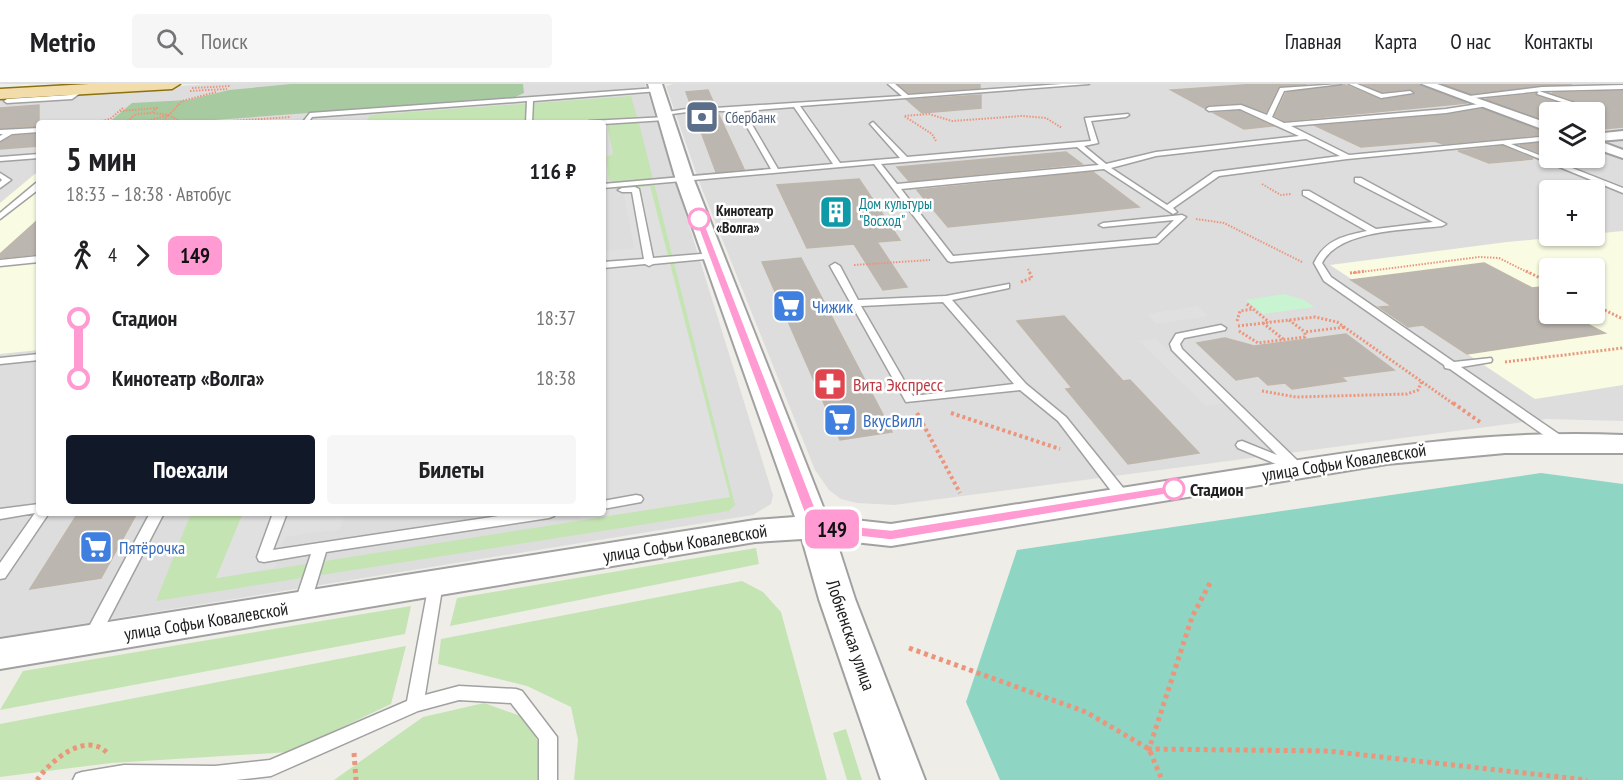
<!DOCTYPE html>
<html lang="ru">
<head>
<meta charset="utf-8">
<style>
  body { margin:0; font-family:"PT Sans Narrow",sans-serif; background:#f6f6f6; color:#202124; height:100vh; display:flex; flex-direction:column; font-size:22px; white-space:nowrap }
  * { box-sizing:border-box; margin:0 }
  p { font-size:20px; color:#757577 }
  .icon { flex:none; width:33px; height:33px; fill:none; stroke:currentColor; stroke-width:2; stroke-linecap:round; stroke-linejoin:round }
  .map { position:relative; flex:1; overflow:hidden }
  .sheet { position:absolute; left:36px; top:36px; width:570px; height:396px; display:flex; flex-direction:column; background:#fff; border-radius:6px; box-shadow:0 2px 4px #0004 }
  .sheet>* { flex:none }
  .badge { padding:0 12px; border-radius:9px; font-size:21px; line-height:39px }
  .controls { position:absolute; left:1539px; top:18px; display:grid; gap:12px }
  .controls a { display:grid; place-items:center; width:66px; height:66px; border-radius:6px; background:#fff; box-shadow:0 2px 4px #0004; font-size:30px }
  .map>.badge { position:absolute; translate:-50% -50%; box-shadow:0 0 0 3px #fff }
  .legs { display:flex; align-items:center; gap:9px; height:66px; padding:0 30px; font-size:20px }
  .legs p { margin-inline-start:auto }
  .summary { display:flex; align-items:center; justify-content:space-between; height:102px; padding:0 30px }
  h1 { font-size:33px; font-weight:700; line-height:45px }
  .cta { display:flex; gap:12px; margin-top:auto; padding:12px 30px }
  .cta a { flex:1; height:69px; border-radius:6px; background:#111827; color:#fff; font-size:24px; font-weight:700; line-height:69px; text-align:center }
  .cta a+a { background:#f6f6f6; color:#202124 }
  ul { padding:0 30px; list-style:none }
  li { display:flex; align-items:center; gap:21px; height:60px; font-size:22px }
  li i { display:grid; place-items:center; width:9px; height:100%; margin:0 8px; background:currentColor }
  li i::after { content:''; width:15px; height:15px; margin:-8px; border:4px solid; border-radius:50%; background:#fff }
  li p { margin-inline-start:auto }
  li:first-child i { background:linear-gradient(#0000 50%,currentColor 0) }
  li:last-child i { background:linear-gradient(currentColor 50%,#0000 0) }
  header { display:flex; align-items:center; gap:36px; box-sizing:border-box; height:84px; padding:0 30px; background:#fff; border-bottom:2px solid #e0e0e0 }
  header strong { font-size:28px }
  nav { display:flex; gap:33px; margin-inline-start:auto; font-size:21px }
  .search { width:420px; height:54px; background:#f6f6f6; display:flex; align-items:center; gap:15px; box-sizing:border-box; padding:0 21px; border-radius:6px; color:#757577; font-size:22px }
  .map>svg:first-child { display:block }
  .residential { fill:#dedddd; fill-rule:evenodd }
  .education { fill:#f9fce3; fill-rule:evenodd }
  .grass { fill:#c5e4b3 }
  .forest { fill:#a7caa0 }
  .park { fill:#c9f4d2 }
  .pitch { fill:#8ed6c3 }
  .parking { fill:#e0e0e0 }
  .building { fill:#bcb6b0; stroke:#bfb6ab; stroke-width:1.5 }
  .lines { fill:none; stroke-linecap:round; stroke-linejoin:round }
  .service-casing { stroke:#a1a1a1; stroke-width:3 }
  .minor-casing { stroke:#a1a1a1; stroke-width:4 }
  .tertiary-casing { stroke:#a1a1a1; stroke-width:4 }
  .primary-casing { stroke:#8b7110; stroke-width:3 }
  .path-far3 { stroke:#eb957c; stroke-width:2; stroke-dasharray:1.5 1.5; stroke-linecap:butt }
  .path-far2 { stroke:#eb957c; stroke-width:3; stroke-dasharray:2 2; stroke-linecap:butt }
  .path-far1 { stroke:#eb957c; stroke-width:4; stroke-dasharray:3 3; stroke-linecap:butt }
  .path { stroke:#eb957c; stroke-width:5; stroke-dasharray:4 4; stroke-linecap:butt }
  .service { fill:#fff; fill-rule:evenodd }
  .minor { fill:#fff; fill-rule:evenodd }
  .tertiary { fill:#fff; fill-rule:evenodd }
  .primary { fill:#f2dca9; fill-rule:evenodd }
  .line-1 { fill:#ff9ad2; stroke:#fff; stroke-width:1.5 }
  .stop-1-dot { fill:#fff; stroke:#ff9ad2; stroke-width:3 }
  .labels { text-anchor:middle; dominant-baseline:central; stroke-width:5; stroke-linejoin:round; paint-order:stroke }
  .far-service-label { font-size:15px; fill:#4e5e75; stroke:#fff; text-anchor:start }
  .far-culture-label { font-size:15px; fill:#0d838f; stroke:#fff; text-anchor:start }
  .far-stop-label { font-size:15px; font-weight:bold; fill:#202020; stroke:#fff; text-anchor:start }
  .shop-label { font-size:18px; fill:#366cbe; stroke:#fff; text-anchor:start }
  .health-label { font-size:18px; fill:#be3a42; stroke:#fff; text-anchor:start }
  .street-label { font-size:18px; fill:#202020; stroke:#fff }
  .stop-label { font-size:18px; font-weight:bold; fill:#202020; stroke:#fff; text-anchor:start }
</style>
</head>
<body>
<header>
<strong>Metrio</strong>
<div class="search"><svg class="icon" aria-label="search" viewBox="0 0 24 24"><circle cx="10" cy="10" r="6"/><path d="M15 15l6 6"/></svg>Поиск</div>
<nav><a>Главная</a><a>Карта</a><a>О нас</a><a>Контакты</a></nav>
</header>
<div class="map">
<svg width="1623" height="696" viewBox="0 0 1623 696">
  <rect width="100%" height="100%" fill="#efede7"/>
  <!-- residential -->
  <path class="residential" d="M211,0h434l128,411 -2,9 -18,11 -753,122v-540zM39,39h564v390h-564z
    M674,0h949v337l-77,-2 -652,86 -37,-2 -16,-4 -12,-9 -14,-20 -115,-286 -34,-98zM1550,28h44v46h-44zM1550,106h44v46h-44zM1550,184h44v46h-44z"/>
  <!-- education -->
  <path class="education" d="M36,89h3v177l-39,4v-151z
    M1623,147v154l-88,14 -89,-59 11,-1 -22,-15 -35,4 -30,-20 32,-4 -34,-14 -38,-25 177,-23zM1550,184h44v46h-44z"/>
  <!-- grass -->
  <path class="grass" d="M631,12l6,21 -86,6h-185l4,-8z
    M639,39l96,382 -6,6 -573,90 35,-88h52l-26,65 512,-81 -79,-310 -27,2 -14,-9 -3,-23 7,-3 -6,-29z
    M756,464l3,16 -309,62 7,-28z
    M742,497l21,11 18,20 46,168h-253l4,-40 -7,-33 -44,-21 -89,-22 3,-25z
    M411,522l-6,28 -405,76 23,-39z
    M406,562l-15,58 -101,48 -179,11 -111,14v-53z
    M484,619l42,15 13,26 1,36h-206l89,-63z
    M846,645l16,51h-15l-14,-47z"/>
  <!-- forest -->
  <path class="forest" d="M291,0h232l1,9 -11,5 -340,25h-65l24,-20 56,-3 41,-10z"/>
  <!-- park -->
  <path class="park" d="M1284,210l20,6 10,7 -51,7 -17,-14z"/>
  <!-- pitch -->
  <path class="pitch" d="M1541,389l82,11v296h-623l-34,-78 51,-152z"/>
  <!-- parking -->
  <path class="parking" d="M650,102l80,311 -150,23v-7h23v-262l31,-3 -11,-59z
    M1197,222l11,10 -51,8 -10,-10z
    M1156,255l69,64 -19,3 -67,-65z
    M243,429h102l-5,16 -55,8 -10,31 -59,10z"/>
  <!-- building -->
  <path class="building" d="M898,0h82v4l-71,5z
    M1257,0h50l-29,3 -12,25 -25,-9 -32,2 -5,3 -33,-18z
    M1343,0l38,16 32,-5 2,-2 -5,-4 -28,3 -19,-8h57l47,19 -183,18 -9,-5 11,-23z
    M1444,0h128l-101,10z
    M708,6l7,16 -2,3 5,4 26,56 -28,3 -22,-59 3,-3 -6,-4 -5,-14z
    M1623,7v36l-29,3 1,-23 -43,-14z
    M1535,10l1,2 50,16h-36v9l-64,-22z
    M981,11v13l-59,5 -15,-13z
    M39,21v21l-39,2v-20z
    M1482,25l67,25 -106,10 -9,-3 -73,6 -45,-21 130,-11z
    M1240,27l33,15 -29,3 -30,-16z
    M39,50v12l-39,3v-6l13,-7z
    M1550,58v15l-30,-12z
    M1503,62l30,13 -44,4 -31,-12z
    M1066,68l16,12 -173,17 -12,-14z
    M1093,88l46,35 -191,20 -31,-37z
    M859,95l41,61 -23,2 30,45 -24,3 -29,-46 -47,4 -30,-63z
    M39,135v35l-39,4v-4z
    M801,174l91,174 -52,8 -78,-178z
    M1484,179l48,25 18,-2v28h18l37,19 -138,21 -44,-29 -15,2 -29,-20 13,-1 -41,-26z
    M1064,232l59,65 7,-1 69,73 -71,11 -62,-75 6,-1 -55,-67z
    M1346,250l48,36 -53,7 5,4 -54,8 -7,-6 -17,2 -10,-9 -22,4 -39,-37 28,-5 29,8z
    M78,429h59l-36,65 -71,11z"/>
  <g class="lines">
    <defs>
      <path id="service" d="M888,0h7l13,11 154,-11h27l-289,22 40,57 60,-5 -29,-33 -1,-1 3,-2 34,35 184,-16 -6,-23 43,-4 1,1 -3,2 -35,4 7,22 -14,3 22,18 50,-12 143,-16 -59,-27 -31,2 -3,-2 3,-2 32,-2 26,10 13,-27 61,-4 -57,7 -12,26 12,6 162,-14 39,-6 2,3 -41,7 -155,13 58,29 201,-19v4l-39,4 112,44v5l-120,-49 -156,15 -128,17 -46,32 4,4 -4,2 -69,-45 -203,20 52,67 203,-18 18,-18 -71,7 -4,-2 4,-2 79,-8 4,2 -28,26 -207,19 -3,-1 -74,-97 -271,24v-4l168,-15 -33,-58h-21l-2,-3 187,-12zM794,23l39,57 -55,5 -34,-58zM1306,55l34,17 -126,16 -47,33 -56,-37 45,-12zM1077,63l22,18 -202,19 -16,-20z
        M1349,0h8l25,10 28,-3 3,2 -32,5z
        M1623,1v4l-81,2 -78,8 -3,-2 81,-10z
        M81,4l5,1 -14,10 -65,4 -3,-2 3,-2 63,-4z
        M657,4l2,3 -126,10 -1,22h-6l1,-22 -215,16 -4,6h-6l8,-10z
        M1539,7l54,18 1,1 -5,1 -52,-17z
        M693,24l2,3 -31,4 -3,-2z
        M667,33v2l-2,1 -62,4 -17,-1 3,-2z
        M39,44v4l-27,2 -12,7v-5l3,-2h-3v-4z
        M39,70v4l-39,3v-4z
        M0,89l11,7 -11,8v-6l2,-2 -2,-2z
        M1355,94h6l85,46 -4,2c-33,4 -103,3 -120,37l9,14 123,85 37,-4 1,2 -1,2 -30,5 102,70 2,3 -2,3h-8l-105,-74 -5,-1 -1,-3 -120,-84 -10,-18c11,-23 29,-27 53,-32l-64,-36v-4h6l67,38 57,-7 -78,-40z
        M36,99h3v6l-39,30v-6z
        M635,103l4,2 14,69 60,-5 4,3 -1,2 -63,6 -4,2 -4,-2 -42,4v-6l41,-3 -12,-67h-10l-4,-2 4,-2z
        M39,172v6l-39,4v-6z
        M835,179l5,3 18,34 88,-4 63,-12v4l-57,12 74,84 40,33 62,77 2,3 -2,3h-10l-60,-79 -38,-31 -114,12 -76,-136zM943,218l71,82 -101,12 -52,-90z
        M1221,241l5,3 -1,2 -41,8 -4,6 2,5 121,117 2,3 -2,3h-8l-57,-24 -2,-3 2,-3 4,-1 35,14 -105,-105 -2,-6 6,-10z
        M39,270v6l-39,4v-6z
        M636,411l5,1 2,3 -2,3 -38,7v-8z
        M39,420v9h10l-44,65 -5,1v-16l35,-50 -35,6v-10z
        M150,429h14l-66,127 -6,2 -6,-2 -2,-4z
        M273,429h14l-14,37 246,-37h37l-2,3 -5,2 -223,34 -16,53 -3,4 -5,2 -5,-2 -3,-4 17,-51 -47,8 -5,-1 -2,-4z
        M436,494l5,1 2,4 -18,112 34,-9 57,3 6,2 35,46v43h-18v-41l-28,-36 -52,-3 -41,11 -147,65 -35,4h-163l3,-6 6,-2 42,-7 91,1 55,-6 137,-59 22,-118 2,-4z"/>
      <path id="minor" d="M1422,0h15l113,40v8z
        M1623,47v8l-24,2 24,9v8l-29,-10v-14z"/>
      <path id="tertiary" d="M648,0h14l32,96 133,337 64,7c115,-18 230,-36 345,-54 129,-21 256,-41 387,-35v18h-118l-118,11 -496,82 -55,-6 19,59 70,181h-44l-62,-181 -17,-60 -47,3 -755,127v-30l755,-119 40,-3 -119,-337z"/>
      <path id="primary" d="M89,0h91l-8,5 -172,10v-10z"/>
    </defs>
    <!-- service casing -->
    <use href="#service" class="service-casing"/>
    <!-- minor casing -->
    <use href="#minor" class="minor-casing"/>
    <!-- tertiary casing -->
    <use href="#tertiary" class="tertiary-casing"/>
    <!-- primary casing -->
    <use href="#primary" class="primary-casing"/>
    <!-- path-far3 -->
    <path class="path-far3" d="M192,4l39,-2
      M190,7l37,-2
      M120,27l37,-3 -5,5 -16,1
      M93,39l17,-4 14,-12
      M125,39l11,-9
      M139,39l30,-8 -16,-2
      M161,39l8,-8
      M183,39l-14,-8 13,-14 34,-9
      M201,39l90,-6
      M936,57l-4,-7 -28,-18 25,-2 23,7 70,-5 24,2 16,10
      M1262,100l19,11 10,-1
      M1196,135l28,4 78,39
      M854,181l76,-5
      M1028,185l2,4
      M1353,189l126,-16 20,1 30,15"/>
    <!-- path-far2 -->
    <path class="path-far2" d="M1526,187l24,12
      M1350,189l15,-2
      M1021,198l11,-4 -3,-7
      M1247,220l22,18
      M1594,221l29,14
      M1289,236l16,12
      M1237,237l3,-10 13,-2
      M1263,239l20,16
      M1238,242l77,-9 22,5 118,83
      M1239,247l19,12 47,-6v-5l40,-5
      M1505,278l118,-14
      M1262,307l34,6 111,-3 11,-4 4,-9"/>
    <!-- path-far1 -->
    <path class="path-far1" d="M1453,319l27,19
      M917,329l43,80
      M951,329l109,36"/>
    <!-- path -->
    <path class="path" d="M1210,499l-18,34 -43,132 179,2 259,29
      M909,564l177,64 63,37 13,31
      M354,669l2,27
      M37,696c14,-20 51,-51 72,-25"/>
    <!-- service -->
    <use href="#service" class="service"/>
    <!-- minor -->
    <use href="#minor" class="minor"/>
    <!-- tertiary -->
    <use href="#tertiary" class="tertiary"/>
    <!-- primary -->
    <use href="#primary" class="primary"/>
  </g>
  <!-- line-1 -->
  <path class="line-1" d="M699,132l4,3 118,304 70,7 283,-45 6,4 -6,4 -283,47 -80,-9 -116,-312z"/>
  <!-- icons -->
  <defs>
    <symbol id="bank-square" viewBox="-11 -11 22 22"><rect x="-9" y="-9" width="18" height="18" rx="4" fill="#5c6f8a" stroke="#fff"/><path d="M-6-4H6V4H-6ZM0-2.3a2.3 2.3 0 1 0 0 4.6a2.3 2.3 0 1 0 0-4.6Z" fill="#fff"/></symbol>
    <symbol id="building-square" viewBox="-11 -11 22 22"><rect x="-9" y="-9" width="18" height="18" rx="4" fill="#0f9aa8" stroke="#fff"/><path d="M-4-6H4V6H1V3H-1V6H-4ZM-2.5-4.3h1.7v1.8h-1.7ZM.8-4.3h1.7v1.8H.8ZM-2.5-1h1.7V.8h-1.7ZM.8-1h1.7V.8H.8Z" fill="#fff"/></symbol>
    <symbol id="supermarket-square" viewBox="-11 -11 22 22"><rect x="-9" y="-9" width="18" height="18" rx="4" fill="#3f7fe0" stroke="#fff"/><path d="M-6-5.5h2.5l.6 2H6L4.5 2H-2.5L-4.4-4H-6ZM-1.5 3.2a1.3 1.3 0 1 0 .1 0ZM3 3.2a1.3 1.3 0 1 0 .1 0Z" fill="#fff"/></symbol>
    <symbol id="pharmacy-square" viewBox="-11 -11 22 22"><rect x="-9" y="-9" width="18" height="18" rx="4" fill="#e0444e" stroke="#fff"/><path d="M-2-6h4v4h4v4h-4v4h-4v-4h-4v-4h4Z" fill="#fff"/></symbol>
  </defs>
  <g fill-rule="evenodd">
    <use href="#bank-square" x="683" y="14" width="38" height="38"/>
    <use href="#building-square" x="817" y="109" width="38" height="38"/>
    <use href="#supermarket-square" x="770" y="203" width="38" height="38"/>
    <use href="#pharmacy-square" x="811" y="281" width="38" height="38"/>
    <use href="#supermarket-square" x="821" y="317" width="38" height="38"/>
    <use href="#supermarket-square" x="77" y="444" width="38" height="38"/>
  </g>
  <!-- markers -->
  <g class="stop-1-dot">
    <circle cx="699" cy="135" r="10"/>
    <circle cx="1174" cy="405" r="10"/>
  </g>
  <g class="labels">
    <!-- far-service labels -->
    <g class="far-service-label">
      <text x="725" y="33">Сбербанк</text>
    </g>
    <!-- far-culture labels -->
    <g class="far-culture-label">
      <text x="859" y="119">Дом культуры<tspan x="859" dy="17">"Восход"</tspan></text>
    </g>
    <!-- far-stop labels -->
    <g class="far-stop-label">
      <text x="716" y="126">Кинотеатр<tspan x="716" dy="17">«Волга»</tspan></text>
    </g>
    <!-- shop labels -->
    <g class="shop-label">
      <text x="812" y="222">Чижик</text>
      <text x="863" y="336">ВкусВилл</text>
      <text x="119" y="463">Пятёрочка</text>
    </g>
    <!-- health labels -->
    <g class="health-label">
      <text x="853" y="300">Вита Экспресс</text>
    </g>
    <!-- street labels -->
    <g class="street-label">
      <text transform="translate(1344 378) rotate(-9)">улица Софьи Ковалевской</text>
      <text transform="translate(685 459) rotate(-9)">улица Софьи Ковалевской</text>
      <text transform="translate(206 537) rotate(-9)">улица Софьи Ковалевской</text>
      <text transform="translate(851 551) rotate(71)">Лобненская улица</text>
    </g>
    <!-- stop labels -->
    <g class="stop-label">
      <text x="1190" y="405">Стадион</text>
    </g>
  </g>
</svg>
<div class="controls">
<a><svg class="icon" aria-label="layers" viewBox="0 0 24 24"><path d="M12 4l9 5-9 5-9-5zM3 14l9 5 9-5"/></svg></a>
<a>+</a>
<a>−</a>
</div>
<b class="badge" style="left:832px;top:445px;background:#ff9ad2;color:#111">149</b>
<section class="sheet">
<div class="summary"><div><h1>5 мин</h1><p>18:33 – 18:38 · Автобус</p></div><b>116 ₽</b></div>
<div class="legs"><svg class="icon" aria-label="walk" viewBox="0 0 24 24"><circle cx="13" cy="4" r="2"/><path d="M13 8l-2 6 4 7M11 14l-3 7M7 12l3-4h3l4 4"/></svg>4<svg class="icon" aria-label="forward" viewBox="0 0 24 24"><path d="M9 5l7 7-7 7"/></svg><b class="badge" style="background:#ff9ad2;color:#111">149</b></div>
<ul>
<li><i style="color:#ff9ad2"></i><b>Стадион</b><p>18:37</p></li>
<li><i style="color:#ff9ad2"></i><b>Кинотеатр «Волга»</b><p>18:38</p></li>
</ul>
<div class="cta"><a>Поехали</a><a>Билеты</a></div>
</section>
</div>
</body>
</html>
